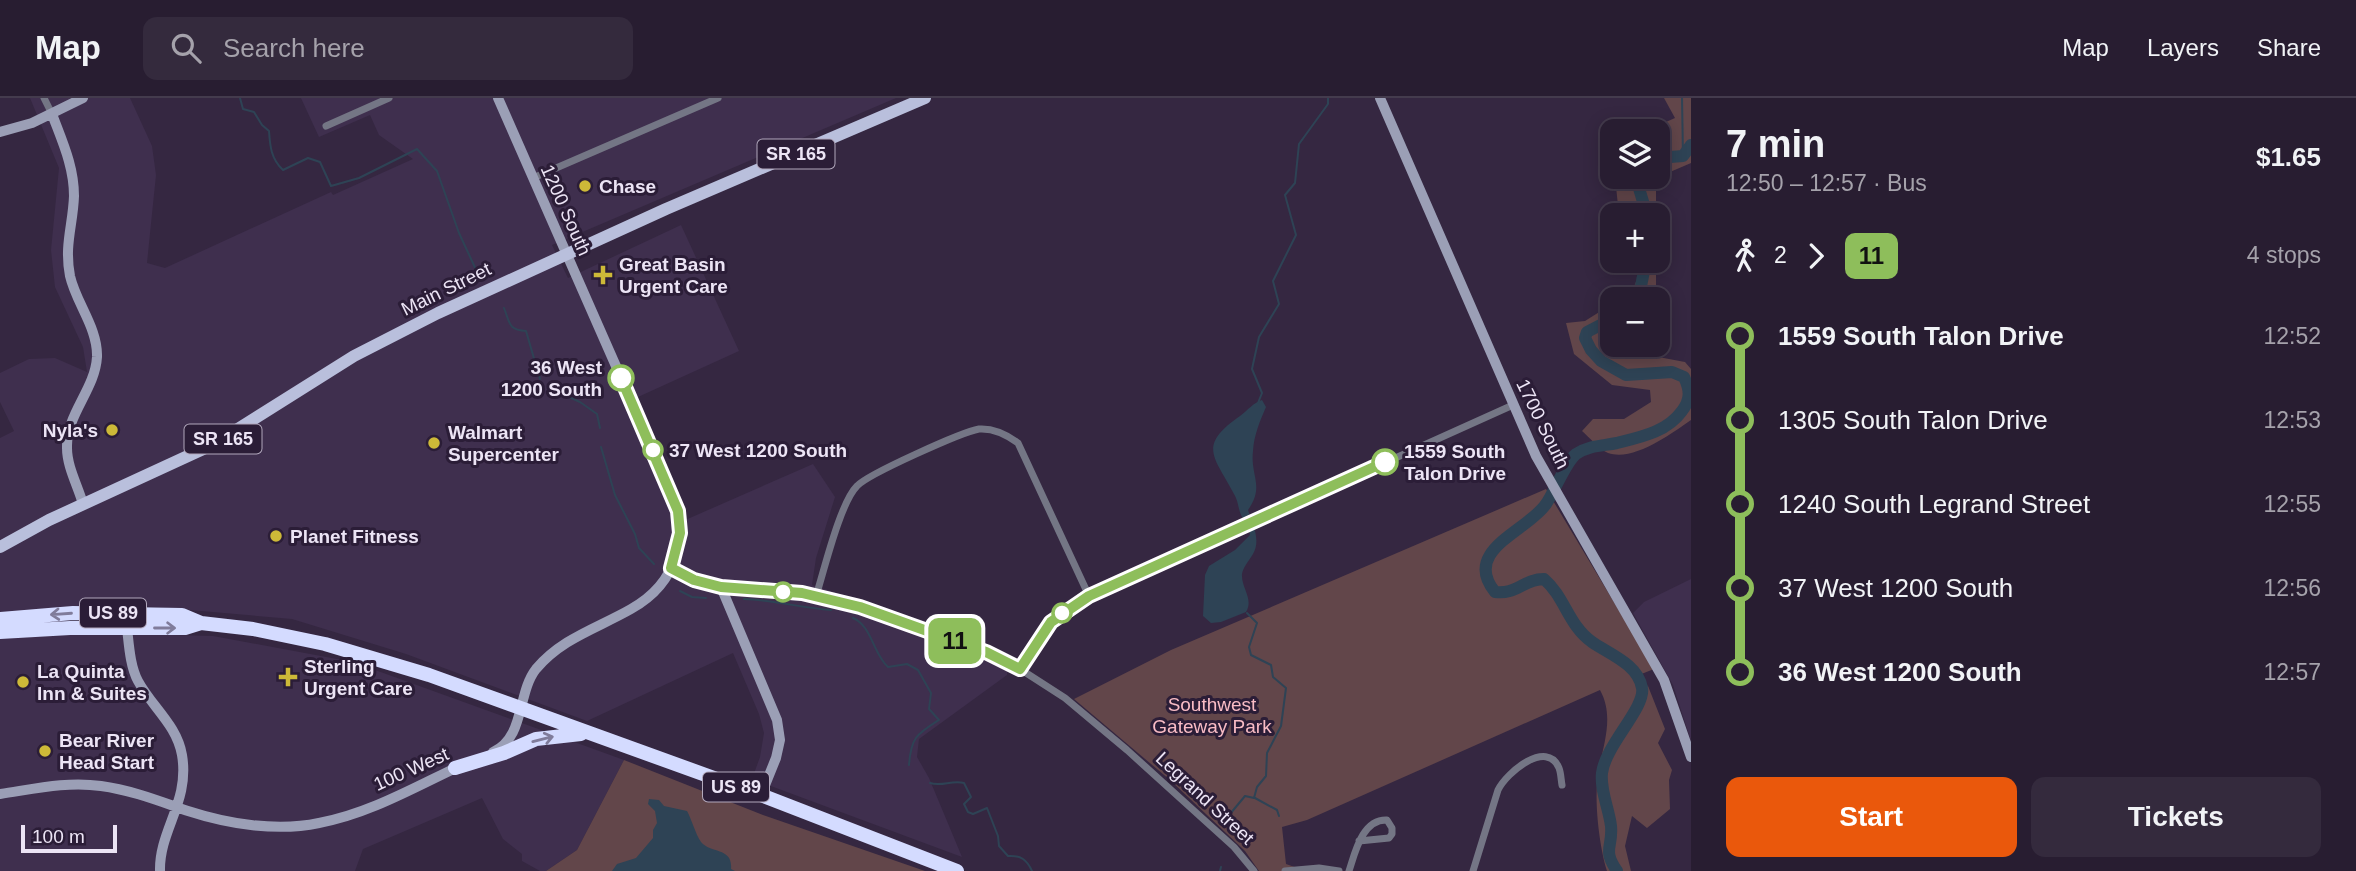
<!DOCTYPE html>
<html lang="en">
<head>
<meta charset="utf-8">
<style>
  body { margin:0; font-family:Helvetica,sans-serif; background:#342a3d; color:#f1f3f6; height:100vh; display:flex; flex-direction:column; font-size:26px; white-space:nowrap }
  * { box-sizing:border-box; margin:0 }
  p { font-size:23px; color:#a5a2ab }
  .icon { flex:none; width:38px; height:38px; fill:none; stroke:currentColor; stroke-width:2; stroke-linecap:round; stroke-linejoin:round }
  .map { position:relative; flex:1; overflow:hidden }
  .drawer { display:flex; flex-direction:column; background:#281d31; width:665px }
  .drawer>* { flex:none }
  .badge { padding:0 14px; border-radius:10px; font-size:24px; line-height:46px }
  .tools { position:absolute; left:1600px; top:21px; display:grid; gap:14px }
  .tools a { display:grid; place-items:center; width:70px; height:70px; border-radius:14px; background:#281d31; box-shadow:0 4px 18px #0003,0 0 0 2px #443b4d; font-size:35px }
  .scale { position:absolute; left:21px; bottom:18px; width:96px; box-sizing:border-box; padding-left:7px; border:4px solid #ece4f5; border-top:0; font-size:19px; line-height:24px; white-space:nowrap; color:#ece4f5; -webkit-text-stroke:5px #2b1d37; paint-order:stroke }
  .map>.badge { position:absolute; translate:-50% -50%; box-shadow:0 0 0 4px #fff }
  .legs { display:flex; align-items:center; gap:10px; height:77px; padding:0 35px; font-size:23px }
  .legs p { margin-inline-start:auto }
  .summary { display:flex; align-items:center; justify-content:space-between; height:119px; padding:0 35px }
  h1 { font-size:38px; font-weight:700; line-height:52px }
  .action { display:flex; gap:14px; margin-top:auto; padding:14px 35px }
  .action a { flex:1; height:80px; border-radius:14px; background:#ea580c; color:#fff; font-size:28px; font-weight:700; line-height:80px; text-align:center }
  .action a+a { background:#342a3d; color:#f1f3f6 }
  ul { padding:0 35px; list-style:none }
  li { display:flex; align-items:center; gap:24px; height:84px; font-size:26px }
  li i { display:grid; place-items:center; width:10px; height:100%; margin:0 9px; background:currentColor }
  li i::after { content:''; width:18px; height:18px; margin:-9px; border:5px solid; border-radius:50%; background:#281d31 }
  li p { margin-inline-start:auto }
  li:first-child i { background:linear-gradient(#0000 50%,currentColor 0) }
  li:last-child i { background:linear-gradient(currentColor 50%,#0000 0) }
  header { display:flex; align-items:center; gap:42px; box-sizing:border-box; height:98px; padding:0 35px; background:#281d31; border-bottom:2px solid #443b4d }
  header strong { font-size:33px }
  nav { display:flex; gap:38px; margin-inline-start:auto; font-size:24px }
  .search { width:490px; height:63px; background:#342a3d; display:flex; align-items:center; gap:18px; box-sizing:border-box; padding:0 24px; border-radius:14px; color:#a5a2ab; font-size:26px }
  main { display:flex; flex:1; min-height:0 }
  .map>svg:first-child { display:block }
  .built { fill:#3f2f4e }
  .green { fill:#62464a }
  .water { fill:#2e4355 }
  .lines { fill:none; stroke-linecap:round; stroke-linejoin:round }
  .stream { stroke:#2e4355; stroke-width:2 }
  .river { stroke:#2e4355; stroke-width:12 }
  .street { stroke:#747685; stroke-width:7 }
  .secondary { stroke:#9b9fb6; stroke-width:10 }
  .primary { stroke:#b9bfdc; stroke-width:12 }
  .highway { stroke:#d4dbff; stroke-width:14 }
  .oneway { stroke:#807c9b }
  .line-1-casing { stroke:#fff; stroke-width:16 }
  .line-1 { stroke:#8ebe5b; stroke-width:10 }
  .poi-dot { fill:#cdb938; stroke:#2b1d37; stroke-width:2.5 }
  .stop-1-dot { fill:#fff; stroke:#8ebe5b; stroke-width:3.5 }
  .labels { text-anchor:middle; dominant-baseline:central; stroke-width:6; stroke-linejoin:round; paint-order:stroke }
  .shield { fill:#2b1d37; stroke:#b2a8bc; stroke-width:2 }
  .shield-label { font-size:18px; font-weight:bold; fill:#ece4f5 }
  .poi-label { font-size:19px; font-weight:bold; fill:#ece4f5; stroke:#2b1d37; text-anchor:start }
  .street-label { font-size:19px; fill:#ece4f5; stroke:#2b1d37 }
  .stop-label { font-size:19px; font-weight:bold; fill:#ece4f5; stroke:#2b1d37; text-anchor:start }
  .park-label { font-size:19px; fill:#f9bcc5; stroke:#2b1d37 }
</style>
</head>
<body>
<header>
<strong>Map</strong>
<div class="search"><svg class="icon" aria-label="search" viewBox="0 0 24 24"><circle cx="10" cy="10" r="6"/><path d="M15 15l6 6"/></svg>Search here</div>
<nav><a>Map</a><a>Layers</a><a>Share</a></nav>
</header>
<main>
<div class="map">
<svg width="1691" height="773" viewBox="0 0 1691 773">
  <rect width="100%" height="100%" fill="#352741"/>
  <!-- built -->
  <path class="built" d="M30,0h100l22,48 4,29 -9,88 18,5 166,-76 2,3 80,-36 -34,-24 -9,-20 -51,22 -18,-39h595l-344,147 16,33 113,-53 58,126 -112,51 56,119 130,-57 22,33 -19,61 -4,27 150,48 47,21 -2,21 -88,64 -2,18 12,21 33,79 -210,-78 8,-22 4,-24 -5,-19 -26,-61 -146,68 -181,-67 -114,-35 -137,-12 -50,-2 -105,9v-176l14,-7 -14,-29v-29l29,-14 26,-1 32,14 -4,-25 -28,-60 -4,-37 8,-82z
    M1691,481v162l-18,-56 -40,-72 11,-11z
    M93,535l120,3 140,26 271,98 -47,90 -31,21h-6l-18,-10v-7l-19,-15 -21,-41 -119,51 -8,22h-355v-232z"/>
  <!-- green -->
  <path class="green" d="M1664,0h27v65l-28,12 -7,16v24h-37l-4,-38h42v-46h-7l2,-3 23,-10z
    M1634,163h22v28l-9,10h-29l15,-10 8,-19z
    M1612,206v29l-11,9 14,16 38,-2 32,6 6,7v51c-19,13 -57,42 -83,33 -9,-4 -19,-16 -26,-22l11,-12h31l27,-17 -1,-12 -38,-5 -38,-31 -8,-31 19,-2z
    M1546,391l108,180 -20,8 14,9 17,43 -7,14 14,27 -3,10 1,29 -23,19 -15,-12 -7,30 6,25h-24c-7,-22 -12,-63 -10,-86 2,-33 20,-64 3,-95l-293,130 -25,7 4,37 20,7h-47l-14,-20 -75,-71 -96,-81 97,-49z
    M624,662l139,55 162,56h-379l31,-21z"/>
  <!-- water -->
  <path class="water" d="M1262,302l4,7c-6,14 -12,28 -13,44 -3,25 12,35 -5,59 5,15 13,30 5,44 -4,7 -10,13 -11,20 -1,14 12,25 4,38l-25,10 -10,1 -8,-7 2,-41 4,-9 26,-16 15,-15c-1,-8 -5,-13 -9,-20 -3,-7 -3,-15 -7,-21 -20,-38 -37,-48 6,-78 8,-6 13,-13 22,-16z
    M649,701l10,1 5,6 23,5c5,9 8,22 14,31 10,12 32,5 30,27l4,2h-123l5,-7 19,-6 17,-20v-8l4,-7 -2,-12 -7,-7z"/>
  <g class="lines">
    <!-- stream -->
    <path class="stream" d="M240,0l3,11 11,3 8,13 7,6c1,15 2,28 14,39l25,-12 12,4 11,24 28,-8 58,-29 20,22 22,62 19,41
      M1682,0l1,58
      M504,210c6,15 4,22 22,23l14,48
      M558,294l22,10 17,12 3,14
      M1258,305l4,-10 -10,-24 7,-32 20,-33 -6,-23 23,-46 -11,-40 10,-12 4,-39 29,-40v-6
      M601,349l14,48 20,39 4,14 15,16
      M680,493l12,6 14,1
      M744,501c30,1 57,9 87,11
      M853,520c19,8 20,36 35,49l19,-3 11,6 13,23 -2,16 10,11c-22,14 -28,17 -30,45
      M930,685c12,4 21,-3 34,0l7,14 -7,7 4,8 5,2 14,-6 11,28 1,10 9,10c13,-1 19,4 24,15
      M1255,700l22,12 2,6
      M1225,722l20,-24 9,2 3,-11 9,-11 1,-23 14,-27 5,-38 -13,-11 -2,-12 -20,-10 -2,-8 8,-24 -10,-10
      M1220,773l1,-4"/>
    <!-- river -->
    <path class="river" d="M1657,60l26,-2 8,-11
      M1640,79l-2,8 9,30
      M1636,201l3,-3 7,-35
      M1612,221l-25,13 -2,6 6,12 10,11 25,14 46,-3 12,5c6,13 7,22 -2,34 -15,21 -41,26 -65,32 -15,3 -27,2 -41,11 -11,9 -21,37 -30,50 -18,27 -85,46 -51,88 21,3 29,-13 49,-13 21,18 24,46 48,63 17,12 46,22 50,46 4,19 -37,58 -40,85 -2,17 7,36 9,53 2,22 -9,23 6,45"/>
    <!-- street -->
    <path class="street" d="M44,0l8,16
      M326,28l63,-28
      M533,80l185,-80
      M721,489l81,6 58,14 126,45 34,17 45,29 62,52 107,97 20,24
      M816,498c8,-25 24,-93 41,-110 11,-12 105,-54 122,-57 15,-1 27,5 39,14l71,153
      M1020,571l31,-47 38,-26 424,-191
      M1285,773l34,-3 20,3
      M1349,773c6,-18 13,-52 38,-51l5,8v6l-3,4 -30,3
      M1473,773l25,-81c9,-18 49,-51 61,-22 2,5 2,12 3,17"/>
    <!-- secondary -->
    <path class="secondary" d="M1380,0l156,358 128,224 27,77
      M52,16c10,27 22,52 22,82 -1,29 -10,49 -4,80 6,27 28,52 27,81 -2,33 -31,57 -30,91 0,19 11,38 16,56
      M0,34l32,-9 51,-25
      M672,470l22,12 27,7 56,133 3,20 -4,18 -15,37
      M127,530c2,17 3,38 11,53 14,26 39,44 44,74 8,47 -23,75 -22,116
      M493,654c32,-14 24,-59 43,-83 26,-31 62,-41 95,-60 48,-27 57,-72 39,-120l-172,-391
      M0,696c34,-5 67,-13 101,-8 30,4 58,15 87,25 40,13 89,21 131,12 50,-9 98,-37 143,-58"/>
    <!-- primary -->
    <path class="primary" d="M0,449l49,-27 165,-76 140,-88 84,-43 228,-104 259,-111"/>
    <!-- highway -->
    <path class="highway" d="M0,521l73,-6 109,2 19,8 52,6 72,15 104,31 332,120 196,76
      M0,534l70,-4h115l16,-5
      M455,670l49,-15 32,-14 45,-5"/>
  </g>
  <!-- one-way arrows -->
  <defs><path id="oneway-shaft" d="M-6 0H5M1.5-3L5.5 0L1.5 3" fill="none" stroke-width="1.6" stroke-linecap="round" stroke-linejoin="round" transform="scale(1.75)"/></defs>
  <g class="oneway">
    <use href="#oneway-shaft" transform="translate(61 516) rotate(176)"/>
    <use href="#oneway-shaft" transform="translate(165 530)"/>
    <use href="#oneway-shaft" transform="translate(543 641) rotate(-14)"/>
  </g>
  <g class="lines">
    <defs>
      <path id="line-1" d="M621,280l57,133 2,22 -9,35 23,12 27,7 81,6 58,14 126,45 34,17 31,-47 38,-26 296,-134"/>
    </defs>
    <!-- line-1 casing -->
    <use href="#line-1" class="line-1-casing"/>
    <!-- line-1 -->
    <use href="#line-1" class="line-1"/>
  </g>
  <!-- markers -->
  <g class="poi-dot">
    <circle cx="585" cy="88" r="7"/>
    <path d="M599.5 166.5h7v7h7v7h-7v7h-7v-7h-7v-7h7z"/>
    <circle cx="112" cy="332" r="7"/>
    <circle cx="434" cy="345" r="7"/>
    <circle cx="276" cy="438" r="7"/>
    <path d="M284.5 568.5h7v7h7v7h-7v7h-7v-7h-7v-7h7z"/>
    <circle cx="23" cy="584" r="7"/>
    <circle cx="45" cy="653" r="7"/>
  </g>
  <g class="stop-1-dot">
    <circle cx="621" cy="280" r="12"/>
    <circle cx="653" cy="352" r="9"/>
    <circle cx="1385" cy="364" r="12"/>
    <circle cx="783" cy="494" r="9"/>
    <circle cx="1062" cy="515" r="9"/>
  </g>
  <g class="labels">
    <!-- shield labels -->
    <g class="shield">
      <rect x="757.5" y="41.5" width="77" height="29" rx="5"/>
      <rect x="184.5" y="326.5" width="77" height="29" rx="5"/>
      <rect x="80" y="500.5" width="66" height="29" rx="5"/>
      <rect x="703" y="674.5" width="66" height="29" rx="5"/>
    </g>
    <g class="shield-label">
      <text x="796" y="56">SR 165</text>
      <text x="223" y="341">SR 165</text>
      <text x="113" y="515">US 89</text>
      <text x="736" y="689">US 89</text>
    </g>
    <!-- poi labels -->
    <g class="poi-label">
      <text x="599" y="88">Chase</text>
      <text x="619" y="166">Great Basin<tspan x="619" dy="22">Urgent Care</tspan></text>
      <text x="98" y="332" text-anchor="end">Nyla's</text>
      <text x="448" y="334">Walmart<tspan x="448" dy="22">Supercenter</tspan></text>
      <text x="290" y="438">Planet Fitness</text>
      <text x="304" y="568">Sterling<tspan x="304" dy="22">Urgent Care</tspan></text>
      <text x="37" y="573">La Quinta<tspan x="37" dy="22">Inn &amp; Suites</tspan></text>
      <text x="59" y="642">Bear River<tspan x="59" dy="22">Head Start</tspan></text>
    </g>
    <!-- street labels -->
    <g class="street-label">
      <text transform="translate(566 112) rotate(66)">1200 South</text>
      <text transform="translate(446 191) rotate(-26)">Main Street</text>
      <text transform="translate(1543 326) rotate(64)">1700 South</text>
      <text transform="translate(411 671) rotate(-24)">100 West</text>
      <text transform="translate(1205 700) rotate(43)">Legrand Street</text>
    </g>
    <!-- stop labels -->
    <g class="stop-label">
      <text x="602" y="269" text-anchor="end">36 West<tspan x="602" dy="22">1200 South</tspan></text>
      <text x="669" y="352">37 West 1200 South</text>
      <text x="1404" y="353">1559 South<tspan x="1404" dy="22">Talon Drive</tspan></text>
    </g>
    <!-- park labels -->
    <g class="park-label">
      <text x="1212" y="606">Southwest<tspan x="1212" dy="22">Gateway Park</tspan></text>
    </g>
  </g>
</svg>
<div class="tools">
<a><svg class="icon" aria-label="layers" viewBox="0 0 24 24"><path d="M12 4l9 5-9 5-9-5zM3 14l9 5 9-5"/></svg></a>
<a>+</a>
<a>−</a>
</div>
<div class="scale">100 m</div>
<b class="badge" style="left:955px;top:543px;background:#8ebe5b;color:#111">11</b>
</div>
<section class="drawer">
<div class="summary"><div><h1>7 min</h1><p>12:50 – 12:57 · Bus</p></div><b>$1.65</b></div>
<div class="legs"><svg class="icon" aria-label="walk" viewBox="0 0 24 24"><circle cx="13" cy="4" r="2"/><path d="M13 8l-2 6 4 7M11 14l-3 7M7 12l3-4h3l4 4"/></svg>2<svg class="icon" aria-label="forward" viewBox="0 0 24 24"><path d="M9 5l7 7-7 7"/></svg><b class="badge" style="background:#8ebe5b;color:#111">11</b><p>4 stops</p></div>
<ul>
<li><i style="color:#8ebe5b"></i><b>1559 South Talon Drive</b><p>12:52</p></li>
<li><i style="color:#8ebe5b"></i><span>1305 South Talon Drive</span><p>12:53</p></li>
<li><i style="color:#8ebe5b"></i><span>1240 South Legrand Street</span><p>12:55</p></li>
<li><i style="color:#8ebe5b"></i><span>37 West 1200 South</span><p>12:56</p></li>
<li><i style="color:#8ebe5b"></i><b>36 West 1200 South</b><p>12:57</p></li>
</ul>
<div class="action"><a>Start</a><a>Tickets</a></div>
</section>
</main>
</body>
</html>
